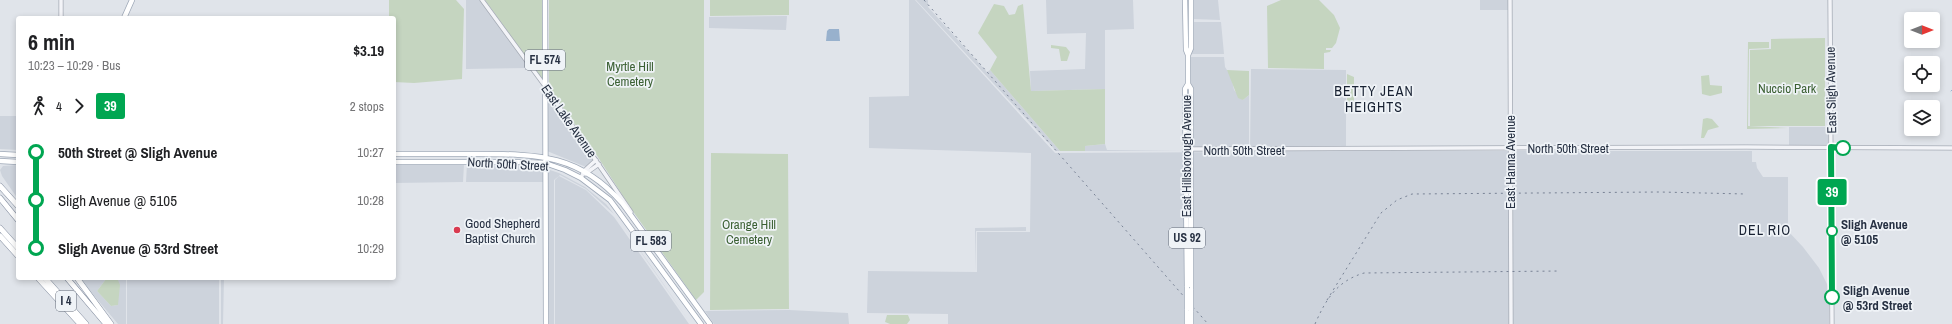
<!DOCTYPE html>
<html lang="en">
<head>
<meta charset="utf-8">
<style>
  body { margin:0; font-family:"Archivo Narrow",sans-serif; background:#f2f2f2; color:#202124; height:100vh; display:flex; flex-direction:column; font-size:15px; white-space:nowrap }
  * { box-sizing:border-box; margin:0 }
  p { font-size:13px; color:#757577 }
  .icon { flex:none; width:22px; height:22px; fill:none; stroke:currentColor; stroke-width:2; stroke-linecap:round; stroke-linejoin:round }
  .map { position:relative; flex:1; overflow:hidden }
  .sheet { position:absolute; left:16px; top:16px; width:380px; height:264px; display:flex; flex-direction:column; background:#fff; border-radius:4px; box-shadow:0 2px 6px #0003 }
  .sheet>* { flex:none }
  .badge { padding:0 8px; border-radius:3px; font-size:14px; line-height:26px }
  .needle { width:26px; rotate:90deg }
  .controls { position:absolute; left:1904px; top:12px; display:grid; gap:8px }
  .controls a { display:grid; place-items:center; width:36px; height:36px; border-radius:4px; background:#fff; box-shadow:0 2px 6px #0003; font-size:20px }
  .map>.badge { position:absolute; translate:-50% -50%; box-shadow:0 0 0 2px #fff }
  .legs { display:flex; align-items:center; gap:6px; height:44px; padding:0 12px; font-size:13px }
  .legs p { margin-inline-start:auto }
  .overview { display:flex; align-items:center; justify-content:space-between; height:68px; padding:0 12px }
  h1 { font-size:22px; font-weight:800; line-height:30px }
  ul { padding:0 12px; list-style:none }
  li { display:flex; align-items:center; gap:14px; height:48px; font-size:15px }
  li i { display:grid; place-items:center; width:6px; height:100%; margin:0 5px; background:currentColor }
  li i::after { content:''; width:10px; height:10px; margin:-5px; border:3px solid; border-radius:50%; background:#fff }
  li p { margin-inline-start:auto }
  li:first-child i { background:linear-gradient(#0000 50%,currentColor 0) }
  li:last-child i { background:linear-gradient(currentColor 50%,#0000 0) }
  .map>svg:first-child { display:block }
  .built { fill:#cdd3dc; fill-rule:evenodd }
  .green { fill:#c5d5c0 }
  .water { fill:#98b1cd }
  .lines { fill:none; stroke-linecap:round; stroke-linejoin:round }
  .stream { stroke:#98b1cd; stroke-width:1 }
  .tertiary-casing { stroke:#a5abb5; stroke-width:5 }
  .primary-casing { stroke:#9ea8b7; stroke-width:6 }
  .motorway-casing { stroke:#8690a2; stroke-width:6 }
  .tertiary { stroke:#f3f4f8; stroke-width:3.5 }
  .primary { stroke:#fff; stroke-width:4.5 }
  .motorway { stroke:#fff; stroke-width:5 }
  .rail { stroke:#788295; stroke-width:1; stroke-dasharray:2 4; stroke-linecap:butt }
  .primary-bridge-casing { stroke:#9ea8b7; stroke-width:6; stroke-linecap:butt }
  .primary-bridge { stroke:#fff; stroke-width:4.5 }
  .line-1-casing { stroke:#fff; stroke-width:9 }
  .line-1 { stroke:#00a651; stroke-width:6 }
  .stop-1-dot { fill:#fff; stroke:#00a651; stroke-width:2 }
  .poi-dot { fill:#d93a50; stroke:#eff3f7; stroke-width:1.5 }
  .labels { text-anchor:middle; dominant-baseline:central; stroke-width:3.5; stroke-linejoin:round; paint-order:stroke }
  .shield { fill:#eff3f7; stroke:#636b79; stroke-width:1 }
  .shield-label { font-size:12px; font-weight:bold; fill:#273143 }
  .park-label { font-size:13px; fill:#3b6033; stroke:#eff3f7 }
  .street-label { font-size:13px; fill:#273143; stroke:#eff3f7 }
  .poi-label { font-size:13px; fill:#273143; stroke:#eff3f7; text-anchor:start }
  .stop-label { font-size:13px; font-weight:bold; fill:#273143; stroke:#eff3f7; text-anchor:start }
  .neighbourhood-label { font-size:14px; letter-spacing:1px; fill:#192233; stroke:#eff3f7 }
</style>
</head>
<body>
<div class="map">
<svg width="1952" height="324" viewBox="0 0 1952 324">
  <rect width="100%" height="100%" fill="#e0e4ea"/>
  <!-- built -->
  <path class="built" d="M466,0h15l49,68 -64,1z
    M909,0h6l140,153 195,-1 1,-83 95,1v81h406v11h4l1,6 6,9h25v54l15,16 16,21 10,20v36h-881v-10l-81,-1 1,-42 109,1v-40h53l1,-79 -162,-5v-51l40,-1z
    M916,0h12v7l59,65 3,-2 70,81h-4z
    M1046,0h87l1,29 -29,1v59l-74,2 -1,-20 55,-2 1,-36 -39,1z
    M1193,0h25l2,20 -27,-1z
    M1480,0h29l-1,10h-28z
    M787,16l-1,14 -77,-2v-11z
    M1193,22h28l3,32h-33z
    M1190,57h34l1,10 6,9 3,14 9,10 6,-5v54l-57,-1z
    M547,91l47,69 -8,7 -39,-16z
    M0,116h18v34l-18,-1z
    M1789,127h40l-1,19h-39z
    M1105,144l2,6 77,1h-99v-5z
    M394,164h70l-1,18 -69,1z
    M467,164l70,1 7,3v14h-78z
    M18,165v34l-16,-23 -2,-6 3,-4z
    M547,169l12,4 26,14 21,17 8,10 -28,-25 -26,-14 -6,5v144h-6z
    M559,176l27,14 28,27 75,107h-134v-144z
    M622,225l27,38 42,61z
    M1026,227v4h-50l-1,40v-43z
    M79,278h47v46h-8zM106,279l12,26 -7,1 -14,-15z
    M127,278h92v46h-92z
    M221,278h3l-1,46h-2z
    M789,310l59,3 1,11h-135l-9,-13z"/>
  <!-- green -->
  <path class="green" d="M389,0h67l8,9 -2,70 -48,4 -20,-1v-64h-5z
    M485,0h58l1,77 -2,2z
    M549,0h155v292l-8,8 -64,-90 -38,-59 -45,-63z
    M710,0h79v15l-79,1z
    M1281,0h38l15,15 6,13 -4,15 -4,5h-6v2h5l-1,2 -6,1v16l-56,-1 -1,-62z
    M994,4l10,2 5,9 6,-1 3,-8 5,-2 8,87 74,-2v55l-20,2v5h-25l-70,-81 7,-13 -19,-24z
    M1825,38v88h-75v-76l21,-1v-10z
    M1748,42h21v6l-20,1 -1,77 40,2 -41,1z
    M1051,45l15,2 4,5 -3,9h-6l-2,-12 -8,-1z
    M1227,70l22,1v24l-6,5 -5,-2z
    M1347,74l7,3v35h-7z
    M1709,75l1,10 12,1v7l-12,3 -8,-2 -1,-18z
    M1707,118l5,1 7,8 -11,3 -4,8h-3l2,-19z
    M711,153l77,1 1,155 -79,1z
    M106,279l12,1 2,5 -2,20 -7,1 -14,-15z
    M887,315h21l2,5 -3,4h-17l-5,-2z"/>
  <!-- water -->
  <path class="water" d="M829,29h10l1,12h-14l1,-10z"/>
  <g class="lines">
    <!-- stream -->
    <path class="stream" d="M1951,91l1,-1"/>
    <defs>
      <path id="tertiary" d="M482,0l63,86 86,126
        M1510,0l1,324
        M1830,0l2,324
        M61,18v-18
        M1185,152l6,-3 555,-2 206,1
        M585,174l14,-10
        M581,178l3,-7 12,-11"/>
      <path id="primary" d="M545,0l1,324
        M1185,0l1,50 2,5
        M124,18l8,-18
        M1188,84l3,5v201
        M0,154l18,1
        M394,154c28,0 57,0 85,0 60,0 101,1 143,49l88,121
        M0,161l18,1
        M394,162h125l26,1 20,7 16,8 29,22 91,124
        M1187,287l-2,-198 3,-5v-29l3,-7v-48
        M1187,309v15
        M1191,311v13"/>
      <path id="motorway" d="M0,186l18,20
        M0,198l18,22
        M0,228l18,20
        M0,236l18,20
        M38,278l42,46
        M45,278l41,46
        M67,278l39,46
        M77,278l34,46"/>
    </defs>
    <!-- tertiary casing -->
    <use href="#tertiary" class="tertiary-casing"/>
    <!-- primary casing -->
    <use href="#primary" class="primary-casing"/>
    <!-- motorway casing -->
    <use href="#motorway" class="motorway-casing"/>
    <!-- tertiary -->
    <use href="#tertiary" class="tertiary"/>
    <!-- primary -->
    <use href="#primary" class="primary"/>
    <!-- motorway -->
    <use href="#motorway" class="motorway"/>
    <!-- rail -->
    <path class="rail" d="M924,0l284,324
      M1327,300l54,-87 16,-13 15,-6 248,-2 86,2
      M1315,324c11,-25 22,-43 49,-51l196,-2"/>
    <defs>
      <path id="primary-bridge" d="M1187,287v22
        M1191,290v21"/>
    </defs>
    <!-- primary-bridge casing -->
    <use href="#primary-bridge" class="primary-bridge-casing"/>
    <!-- primary-bridge -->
    <use href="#primary-bridge" class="primary-bridge"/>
  </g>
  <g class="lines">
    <defs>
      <path id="line-1" d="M1832,297l-1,-150 12,1"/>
    </defs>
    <!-- line-1 casing -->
    <use href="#line-1" class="line-1-casing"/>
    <!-- line-1 -->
    <use href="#line-1" class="line-1"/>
  </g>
  <!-- markers -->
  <g class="stop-1-dot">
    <circle cx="1843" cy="148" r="7"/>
    <circle cx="1832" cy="231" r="5"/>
    <circle cx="1832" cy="297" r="7"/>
  </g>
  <circle class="poi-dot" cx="457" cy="230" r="4"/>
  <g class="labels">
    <!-- shield labels -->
    <g class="shield">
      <rect x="525" y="50" width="40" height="20" rx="3"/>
      <rect x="1169" y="228" width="36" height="20" rx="3"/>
      <rect x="631" y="231" width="40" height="20" rx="3"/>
      <rect x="56" y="291" width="20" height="20" rx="3"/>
    </g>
    <g class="shield-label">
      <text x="545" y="60">FL 574</text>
      <text x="1187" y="238">US 92</text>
      <text x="651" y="241">FL 583</text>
      <text x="66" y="301">I 4</text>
    </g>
    <!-- park labels -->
    <g class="park-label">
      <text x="630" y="66">Myrtle Hill<tspan x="630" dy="15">Cemetery</tspan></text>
      <text x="1787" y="88">Nuccio Park</text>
      <text x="749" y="224">Orange Hill<tspan x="749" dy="15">Cemetery</tspan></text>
    </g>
    <!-- street labels -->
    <g class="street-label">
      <text transform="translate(1831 90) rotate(-91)">East Sligh Avenue</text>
      <text transform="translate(569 121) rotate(55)">East Lake Avenue</text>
      <text x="1568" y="148">North 50th Street</text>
      <text x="1244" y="150">North 50th Street</text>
      <text transform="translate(1186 156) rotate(-90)">East Hillsborough Avenue</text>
      <text transform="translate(1510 162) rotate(-90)">East Hanna Avenue</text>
      <text transform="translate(508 164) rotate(3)">North 50th Street</text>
    </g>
    <!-- poi labels -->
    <g class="poi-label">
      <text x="465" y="223">Good Shepherd<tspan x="465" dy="15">Baptist Church</tspan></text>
    </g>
    <!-- stop labels -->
    <g class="stop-label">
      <text x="1841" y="224">Sligh Avenue<tspan x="1841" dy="15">@ 5105</tspan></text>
      <text x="1843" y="290">Sligh Avenue<tspan x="1843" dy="15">@ 53rd Street</tspan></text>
    </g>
    <!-- neighbourhood labels -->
    <g class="neighbourhood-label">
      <text x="1374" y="91">BETTY JEAN<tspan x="1374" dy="16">HEIGHTS</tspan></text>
      <text x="1765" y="230">DEL RIO</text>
    </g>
  </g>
</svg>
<div class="controls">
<a><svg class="needle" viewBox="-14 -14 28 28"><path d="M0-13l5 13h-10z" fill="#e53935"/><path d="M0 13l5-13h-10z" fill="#757577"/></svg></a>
<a><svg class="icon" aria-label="locate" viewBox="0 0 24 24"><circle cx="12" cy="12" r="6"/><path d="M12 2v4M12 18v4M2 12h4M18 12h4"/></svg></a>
<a><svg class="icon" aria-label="layers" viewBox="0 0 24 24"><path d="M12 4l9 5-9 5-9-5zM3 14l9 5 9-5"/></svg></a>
</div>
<b class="badge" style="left:1832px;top:192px;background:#00a651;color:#fff">39</b>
<section class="sheet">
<div class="overview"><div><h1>6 min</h1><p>10:23 – 10:29 · Bus</p></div><b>$3.19</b></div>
<div class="legs"><svg class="icon" aria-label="walk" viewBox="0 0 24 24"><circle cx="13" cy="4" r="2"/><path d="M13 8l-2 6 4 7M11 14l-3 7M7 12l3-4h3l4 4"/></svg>4<svg class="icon" aria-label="forward" viewBox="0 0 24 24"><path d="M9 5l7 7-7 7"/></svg><b class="badge" style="background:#00a651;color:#fff">39</b><p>2 stops</p></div>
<ul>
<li><i style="color:#00a651"></i><b>50th Street @ Sligh Avenue</b><p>10:27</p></li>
<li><i style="color:#00a651"></i><span>Sligh Avenue @ 5105</span><p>10:28</p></li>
<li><i style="color:#00a651"></i><b>Sligh Avenue @ 53rd Street</b><p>10:29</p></li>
</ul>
</section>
</div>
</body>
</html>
